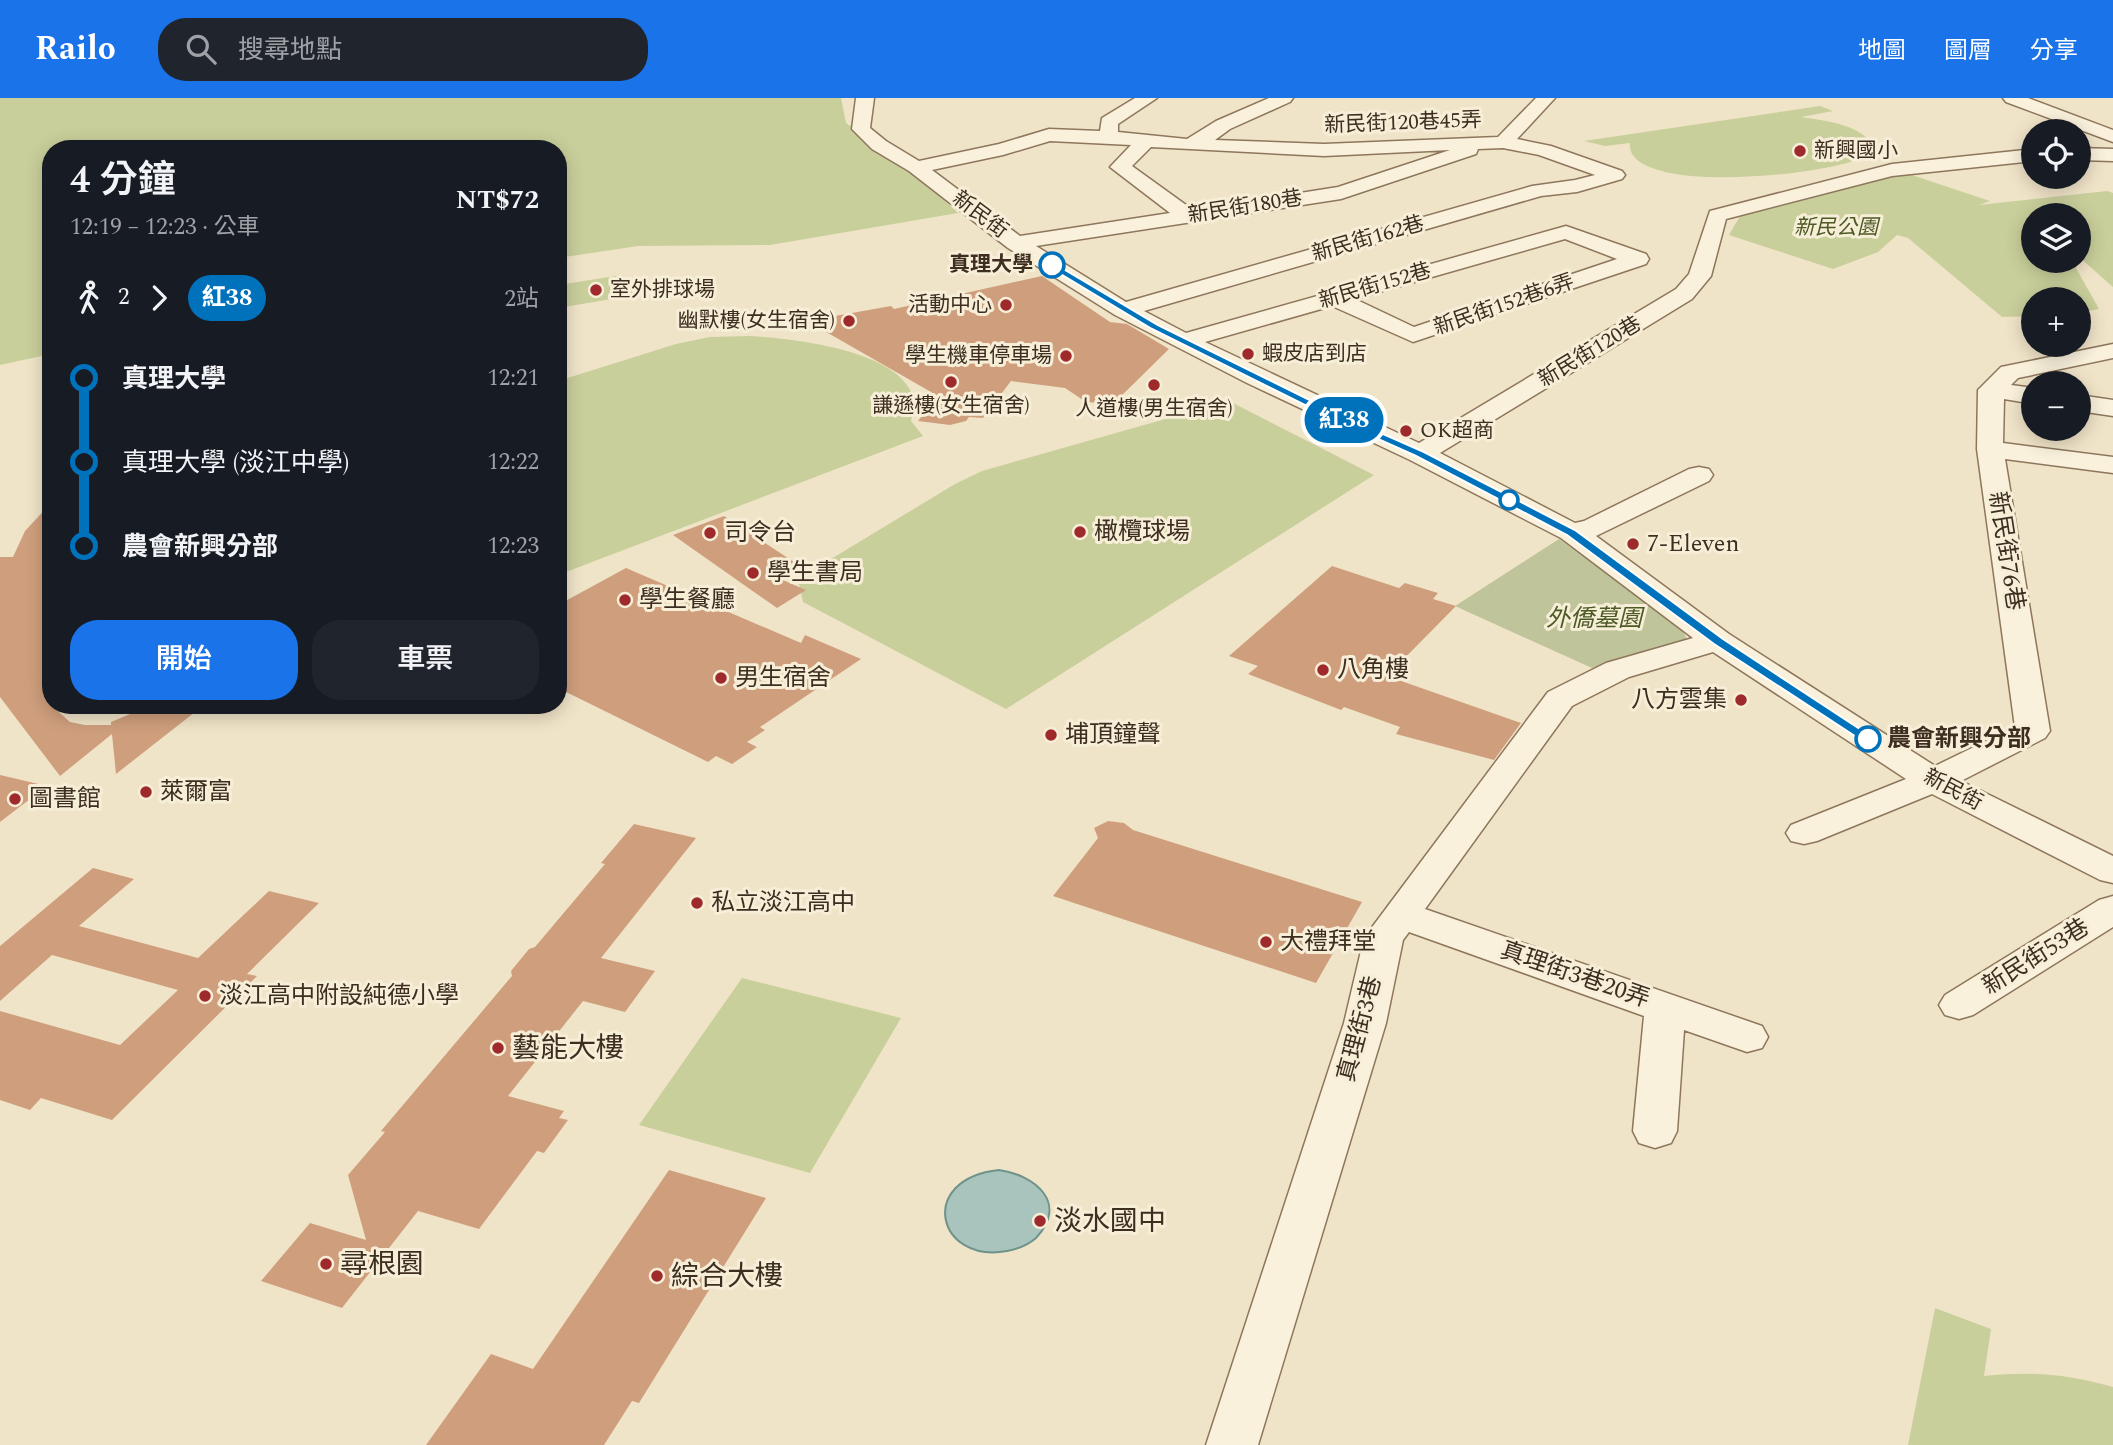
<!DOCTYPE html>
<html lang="zh-TW">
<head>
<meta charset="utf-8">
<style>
  body { margin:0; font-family:Spectral,"Noto Sans TC",serif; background:#20242c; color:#f1f3f6; height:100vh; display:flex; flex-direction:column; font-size:26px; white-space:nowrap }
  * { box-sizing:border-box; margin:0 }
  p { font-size:23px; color:#9ea1a6 }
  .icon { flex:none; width:38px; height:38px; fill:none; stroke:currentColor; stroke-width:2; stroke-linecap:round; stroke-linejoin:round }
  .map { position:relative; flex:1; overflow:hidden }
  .sheet { position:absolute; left:42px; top:42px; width:525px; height:574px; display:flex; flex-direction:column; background:#171b24; border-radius:28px; box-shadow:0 4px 18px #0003 }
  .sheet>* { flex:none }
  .badge { padding:0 14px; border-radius:23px; font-size:24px; line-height:46px }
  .controls { position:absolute; left:2021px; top:21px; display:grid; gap:14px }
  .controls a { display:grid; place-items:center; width:70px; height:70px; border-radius:50%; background:#171b24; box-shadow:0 4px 18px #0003; font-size:35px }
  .map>.badge { position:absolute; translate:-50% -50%; box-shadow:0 0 0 4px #fff }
  .legs { display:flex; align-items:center; gap:10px; height:77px; padding:0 28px; font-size:23px }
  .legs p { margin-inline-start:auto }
  .summary { display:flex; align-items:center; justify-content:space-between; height:119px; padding:0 28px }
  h1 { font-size:38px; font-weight:600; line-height:52px }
  .primary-button { display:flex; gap:14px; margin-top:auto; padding:14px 28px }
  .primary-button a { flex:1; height:80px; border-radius:28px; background:#1a73e8; color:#fff; font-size:28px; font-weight:600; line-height:80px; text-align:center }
  .primary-button a+a { background:#20242c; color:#f1f3f6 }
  ul { padding:0 28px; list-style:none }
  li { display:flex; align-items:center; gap:24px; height:84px; font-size:26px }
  li i { display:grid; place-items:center; width:10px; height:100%; margin:0 9px; background:currentColor }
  li i::after { content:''; width:18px; height:18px; margin:-9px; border:5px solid; border-radius:50%; background:#171b24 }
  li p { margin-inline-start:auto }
  li:first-child i { background:linear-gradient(#0000 50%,currentColor 0) }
  li:last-child i { background:linear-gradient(currentColor 50%,#0000 0) }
  header { display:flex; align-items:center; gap:42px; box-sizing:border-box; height:98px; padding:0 35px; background:#1a73e8; color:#fff }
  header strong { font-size:33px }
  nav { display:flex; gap:38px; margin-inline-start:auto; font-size:24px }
  .search { width:490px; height:63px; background:#20242c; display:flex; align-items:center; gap:18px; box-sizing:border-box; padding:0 24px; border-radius:28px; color:#9ea1a6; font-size:26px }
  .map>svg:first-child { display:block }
  .green { fill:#c9cf9b }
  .cemetery { fill:#bfc49a }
  .water { fill:#a9c4bc; stroke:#6f938a; stroke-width:2 }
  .building { fill:#cf9f7d }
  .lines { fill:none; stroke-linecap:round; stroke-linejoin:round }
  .minor-casing { stroke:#8d765c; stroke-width:3 }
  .minor { fill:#faf1dc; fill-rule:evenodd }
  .line-1 { fill:#0072bc; stroke:#fff; stroke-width:2 }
  .poi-dot { fill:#9e2a2b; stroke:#f7eed8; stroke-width:2.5 }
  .stop-1-dot { fill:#fff; stroke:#0072bc; stroke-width:3.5 }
  .labels { text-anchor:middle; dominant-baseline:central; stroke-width:6; stroke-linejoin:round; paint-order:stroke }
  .far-street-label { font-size:21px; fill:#3d2e20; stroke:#f7eed8 }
  .far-poi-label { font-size:21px; fill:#3d2e20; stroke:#f7eed8; text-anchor:start }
  .far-park-label { font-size:21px; font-style:italic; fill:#4d5a26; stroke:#f7eed8 }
  .far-stop-label { font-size:21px; font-weight:bold; fill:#3d2e20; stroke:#f7eed8; text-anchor:end }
  .poi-label { font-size:24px; fill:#3d2e20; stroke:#f7eed8; text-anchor:start }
  .street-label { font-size:24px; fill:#3d2e20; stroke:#f7eed8 }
  .park-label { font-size:24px; font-style:italic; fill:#4d5a26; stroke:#f7eed8 }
  .stop-label { font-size:24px; font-weight:bold; fill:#3d2e20; stroke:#f7eed8; text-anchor:start }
  .near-poi-label { font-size:28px; fill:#3d2e20; stroke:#f7eed8; text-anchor:start }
</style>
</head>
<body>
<header>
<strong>Railo</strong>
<div class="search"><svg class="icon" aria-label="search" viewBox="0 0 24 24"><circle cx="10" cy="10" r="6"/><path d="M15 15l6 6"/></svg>搜尋地點</div>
<nav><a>地圖</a><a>圖層</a><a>分享</a></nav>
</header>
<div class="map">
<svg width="2113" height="1347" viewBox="0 0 2113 1347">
  <rect width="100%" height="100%" fill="#f0e4c8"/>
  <!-- green -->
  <path class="green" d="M0,0h841l5,25 65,46 47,44 -188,32 -132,1 -80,12v-109h-507v205l-51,11z
    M1820,8l13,5 -32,6c25,4 64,7 75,34 -29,25 -252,47 -246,-8l-25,3 -21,-5z
    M1906,75l84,28 -11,4 128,-14 6,2v94l-34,-30v-42h-45v46h38l27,48 -20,4v-14h-45l-1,17 -31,1 -94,-79 -11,-3 -19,17 -45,17 -104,-34 11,-19 6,-3z
    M622,177l14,20 -78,13v-23z
    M751,238c41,3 143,13 161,58 3,9 1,18 -1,27l12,15 -365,139v-194l118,-37 34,-7z
    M1229,303l145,74 -368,234 -203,-107 -5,-23 157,-95 27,-13z
    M742,880l159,40 -91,155 -171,-48z
    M1935,1210l56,21 -7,47c48,-5 82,-2 129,11v58h-205z"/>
  <!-- cemetery -->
  <path class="cemetery" d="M1559,441l121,87 8,15 -96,27 -137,-62z"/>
  <!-- water -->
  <path class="water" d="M999,1072c36,5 70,33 37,68 -8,7 -18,11 -29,13 -70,13 -91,-72 -8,-81z"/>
  <!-- building -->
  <path class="building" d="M1042,178l68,46 17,2 42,25 -56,55 -27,-2 -21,-14 -54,-7 -28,37 -14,-1 -3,4 -16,4 -32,-4 20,-25 -131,-75 84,-15 3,3z
    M51,405v202l19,17 15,3h26v-3l24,-10 7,-7h62l-88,69 -4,-40 -52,42 -60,-79v-140h13l12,-26z
    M724,418l70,46 -23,13 35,15 -29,18 -104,-73z
    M1332,468l67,22 6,-5 33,10 -5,6 23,7 -69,70 134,47 -27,37 -98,-26 4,-7 -56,-20 -3,3 -93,-36 10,-8 -29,-10z
    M626,470l175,75 4,-8 56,24 -101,68 5,3 -18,12 10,5 -25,17 -16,-8 -8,6 -150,-74v-83z
    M0,677l47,11 -47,36z
    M1108,723l16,2 9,7 229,72 -46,81 -263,-87 45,-58 -4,-10z
    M634,726l62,14 -95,120 54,13 -30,41 -42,-11 -75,95 56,15 -5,7 9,2 -24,33 -7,-2 -58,78 -61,-18 -76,97 -81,-27 49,-58 56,17 -18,-65 37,-43 -4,-1 131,-155 -1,-5 18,-22 6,-2 70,-83 -4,-1z
    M93,770l41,11 -55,47 119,32 71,-67 50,12 -72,71 10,2 -145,144 -71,-22 -11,12 -30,-10v-89l120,34 58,-55 -126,-35 -52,46v-55z
    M669,1072l97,28 -127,205 -7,-2 -28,44h-178l65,-91 42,15z"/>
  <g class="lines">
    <defs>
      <path id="minor" d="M856,0h18l-4,30 16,13 33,20 80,-17 50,-15 51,2 2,-13 33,-20h22l-39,26v8l69,7 29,-18 53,-23h24l-3,4 -60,27 -15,11 109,4 174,-7 38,-39h19l-38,41 34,7 71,25 3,4 -3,4 -45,13 -36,4 -397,115 42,22 380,-107 80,28 3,5 -3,5 -233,78 -81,-36 -127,36 214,101 257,-154 13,-15 21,-63 182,-47 142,-15v12l-142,15 -166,43 -15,57 -19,23 -252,154 135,70 9,-2 105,-52 10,-2 10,2 4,6 -4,6 -113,55 133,98 206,132 80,-39 -38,-278 1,-59 23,-23 112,-23v14l-95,20 -7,7 23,3v16l-30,-5 -1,44 110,14v16l-108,-14 45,272 -5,7 -84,43 152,75v27l-13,-3 -168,-86 -115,47 -13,3 -13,-3 -5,-8 5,-8 115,-46 -193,-127 -84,25 -57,29 -147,203 337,117 6,11 -6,11 -15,4 -63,-22 -7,101 -6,12 -16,5 -16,-5 -6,-12 11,-115 -235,-84 -6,8 -17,83 -128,422h-52l138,-422 20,-85 184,-246 58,-29 87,-25 -132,-100 -151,-78 -163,-77 -132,-68 -107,-67 -99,-77 -37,-22 -20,-20zM1050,43l81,4 -21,22 60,46 -150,23 -88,-66 71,-15zM1151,49l173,9 126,-6 -112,37 -145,23 -61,-44zM1503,50l36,7 56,20 -20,5 -43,6 -406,116 -90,-56 305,-47 135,-45 2,-5zM1565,141l52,20 -203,68 -59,-28z
        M2003,0h25l85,32v12l-107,-40z
        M2079,50l34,1v12l-34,-1z
        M2079,297l34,5v16l-34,-5z
        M2113,798v31l-140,88 -14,4 -14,-4 -6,-10 6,-10 154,-95z"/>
    </defs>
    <!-- minor casing -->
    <use href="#minor" class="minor-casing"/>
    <!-- minor -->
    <use href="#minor" class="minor"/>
  </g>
  <!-- line-1 -->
  <path class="line-1" d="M1049,166h6l103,61 180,89 86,38 151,78 148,109 152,100 -7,4 -4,-1 -150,-98 -147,-109 -151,-79 -85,-38 -179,-89 -103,-62z"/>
  <!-- markers -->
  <g class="poi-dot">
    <circle cx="1800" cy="53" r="7"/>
    <circle cx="596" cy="192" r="7"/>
    <circle cx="1006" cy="207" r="7"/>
    <circle cx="849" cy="223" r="7"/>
    <circle cx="1248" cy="256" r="7"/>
    <circle cx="1066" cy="258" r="7"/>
    <circle cx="951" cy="284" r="7"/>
    <circle cx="1154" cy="287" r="7"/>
    <circle cx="1406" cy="333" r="7"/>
    <circle cx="1080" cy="434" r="7"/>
    <circle cx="710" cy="435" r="7"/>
    <circle cx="1633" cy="446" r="7"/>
    <circle cx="753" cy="475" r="7"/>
    <circle cx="625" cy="502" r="7"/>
    <circle cx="1323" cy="572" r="7"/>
    <circle cx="721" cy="580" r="7"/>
    <circle cx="1741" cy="602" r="7"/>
    <circle cx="1051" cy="637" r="7"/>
    <circle cx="146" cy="694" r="7"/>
    <circle cx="15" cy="701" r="7"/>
    <circle cx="697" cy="805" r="7"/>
    <circle cx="1266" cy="844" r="7"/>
    <circle cx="205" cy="898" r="7"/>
    <circle cx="498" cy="950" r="7"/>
    <circle cx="1040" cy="1123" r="7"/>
    <circle cx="326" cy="1166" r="7"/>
    <circle cx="657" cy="1178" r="7"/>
  </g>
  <g class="stop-1-dot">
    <circle cx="1052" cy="167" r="12"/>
    <circle cx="1509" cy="402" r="9"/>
    <circle cx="1868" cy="641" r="12"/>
  </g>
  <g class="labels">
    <!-- far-street labels -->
    <g class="far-street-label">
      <text transform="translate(1403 25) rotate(-2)">新民街120巷45弄</text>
      <text transform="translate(1245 109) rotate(-9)">新民街180巷</text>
      <text transform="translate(980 117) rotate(37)">新民街</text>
      <text transform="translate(1368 141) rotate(-16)">新民街162巷</text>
      <text transform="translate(1375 188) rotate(-16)">新民街152巷</text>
      <text transform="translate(1504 207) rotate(-19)">新民街152巷6弄</text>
      <text transform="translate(1590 254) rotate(-31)">新民街120巷</text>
      <text transform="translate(1953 692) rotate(28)">新民街</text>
    </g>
    <!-- far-poi labels -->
    <g class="far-poi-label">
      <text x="1814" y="53">新興國小</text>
      <text x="610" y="192">室外排球場</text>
      <text x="992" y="207" text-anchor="end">活動中心</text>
      <text x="835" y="223" text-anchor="end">幽默樓(女生宿舍)</text>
      <text x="1262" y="256">蝦皮店到店</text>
      <text x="1052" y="258" text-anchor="end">學生機車停車場</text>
      <text x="951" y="308" text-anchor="middle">謙遜樓(女生宿舍)</text>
      <text x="1154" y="311" text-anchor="middle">人道樓(男生宿舍)</text>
      <text x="1420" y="333">OK超商</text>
    </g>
    <!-- far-park labels -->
    <g class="far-park-label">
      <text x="1836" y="130">新民公園</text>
    </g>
    <!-- far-stop labels -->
    <g class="far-stop-label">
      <text x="1033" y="167">真理大學</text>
    </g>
    <!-- poi labels -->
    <g class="poi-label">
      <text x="1094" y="434">橄欖球場</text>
      <text x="724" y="435">司令台</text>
      <text x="1647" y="446">7-Eleven</text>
      <text x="767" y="475">學生書局</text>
      <text x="639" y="502">學生餐廳</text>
      <text x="1337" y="572">八角樓</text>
      <text x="735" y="580">男生宿舍</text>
      <text x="1727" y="602" text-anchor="end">八方雲集</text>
      <text x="1065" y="637">埔頂鐘聲</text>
      <text x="160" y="694">萊爾富</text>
      <text x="29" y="701">圖書館</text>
      <text x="711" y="805">私立淡江高中</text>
      <text x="1280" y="844">大禮拜堂</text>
      <text x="219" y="898">淡江高中附設純德小學</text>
    </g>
    <!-- street labels -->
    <g class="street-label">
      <text transform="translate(2006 453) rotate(81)">新民街76巷</text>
      <text transform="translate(2036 859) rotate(-32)">新民街53巷</text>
      <text transform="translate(1575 877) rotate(19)">真理街3巷20弄</text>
      <text transform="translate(1360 931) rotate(-75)">真理街3巷</text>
    </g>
    <!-- park labels -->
    <g class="park-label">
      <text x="1594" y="521">外僑墓園</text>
    </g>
    <!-- stop labels -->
    <g class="stop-label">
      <text x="1887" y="641">農會新興分部</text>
    </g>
    <!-- near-poi labels -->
    <g class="near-poi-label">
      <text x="512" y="950">藝能大樓</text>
      <text x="1054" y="1123">淡水國中</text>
      <text x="340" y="1166">尋根園</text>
      <text x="671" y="1178">綜合大樓</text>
    </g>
  </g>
</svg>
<div class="controls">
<a><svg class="icon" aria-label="locate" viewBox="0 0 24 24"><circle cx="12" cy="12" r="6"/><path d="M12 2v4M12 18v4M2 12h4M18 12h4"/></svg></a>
<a><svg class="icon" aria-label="layers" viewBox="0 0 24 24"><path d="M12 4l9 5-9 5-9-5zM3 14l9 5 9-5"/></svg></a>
<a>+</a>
<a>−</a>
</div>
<b class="badge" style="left:1344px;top:322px;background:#0072bc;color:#fff">紅38</b>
<section class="sheet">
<div class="summary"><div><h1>4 分鐘</h1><p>12:19 – 12:23 · 公車</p></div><b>NT$72</b></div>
<div class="legs"><svg class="icon" aria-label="walk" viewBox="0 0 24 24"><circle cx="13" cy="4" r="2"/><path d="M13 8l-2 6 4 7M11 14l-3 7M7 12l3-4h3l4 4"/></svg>2<svg class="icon" aria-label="forward" viewBox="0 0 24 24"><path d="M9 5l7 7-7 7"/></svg><b class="badge" style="background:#0072bc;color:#fff">紅38</b><p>2站</p></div>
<ul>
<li><i style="color:#0072bc"></i><b>真理大學</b><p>12:21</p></li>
<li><i style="color:#0072bc"></i><span>真理大學 (淡江中學)</span><p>12:22</p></li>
<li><i style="color:#0072bc"></i><b>農會新興分部</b><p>12:23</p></li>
</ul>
<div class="primary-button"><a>開始</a><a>車票</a></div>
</section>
</div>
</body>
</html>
